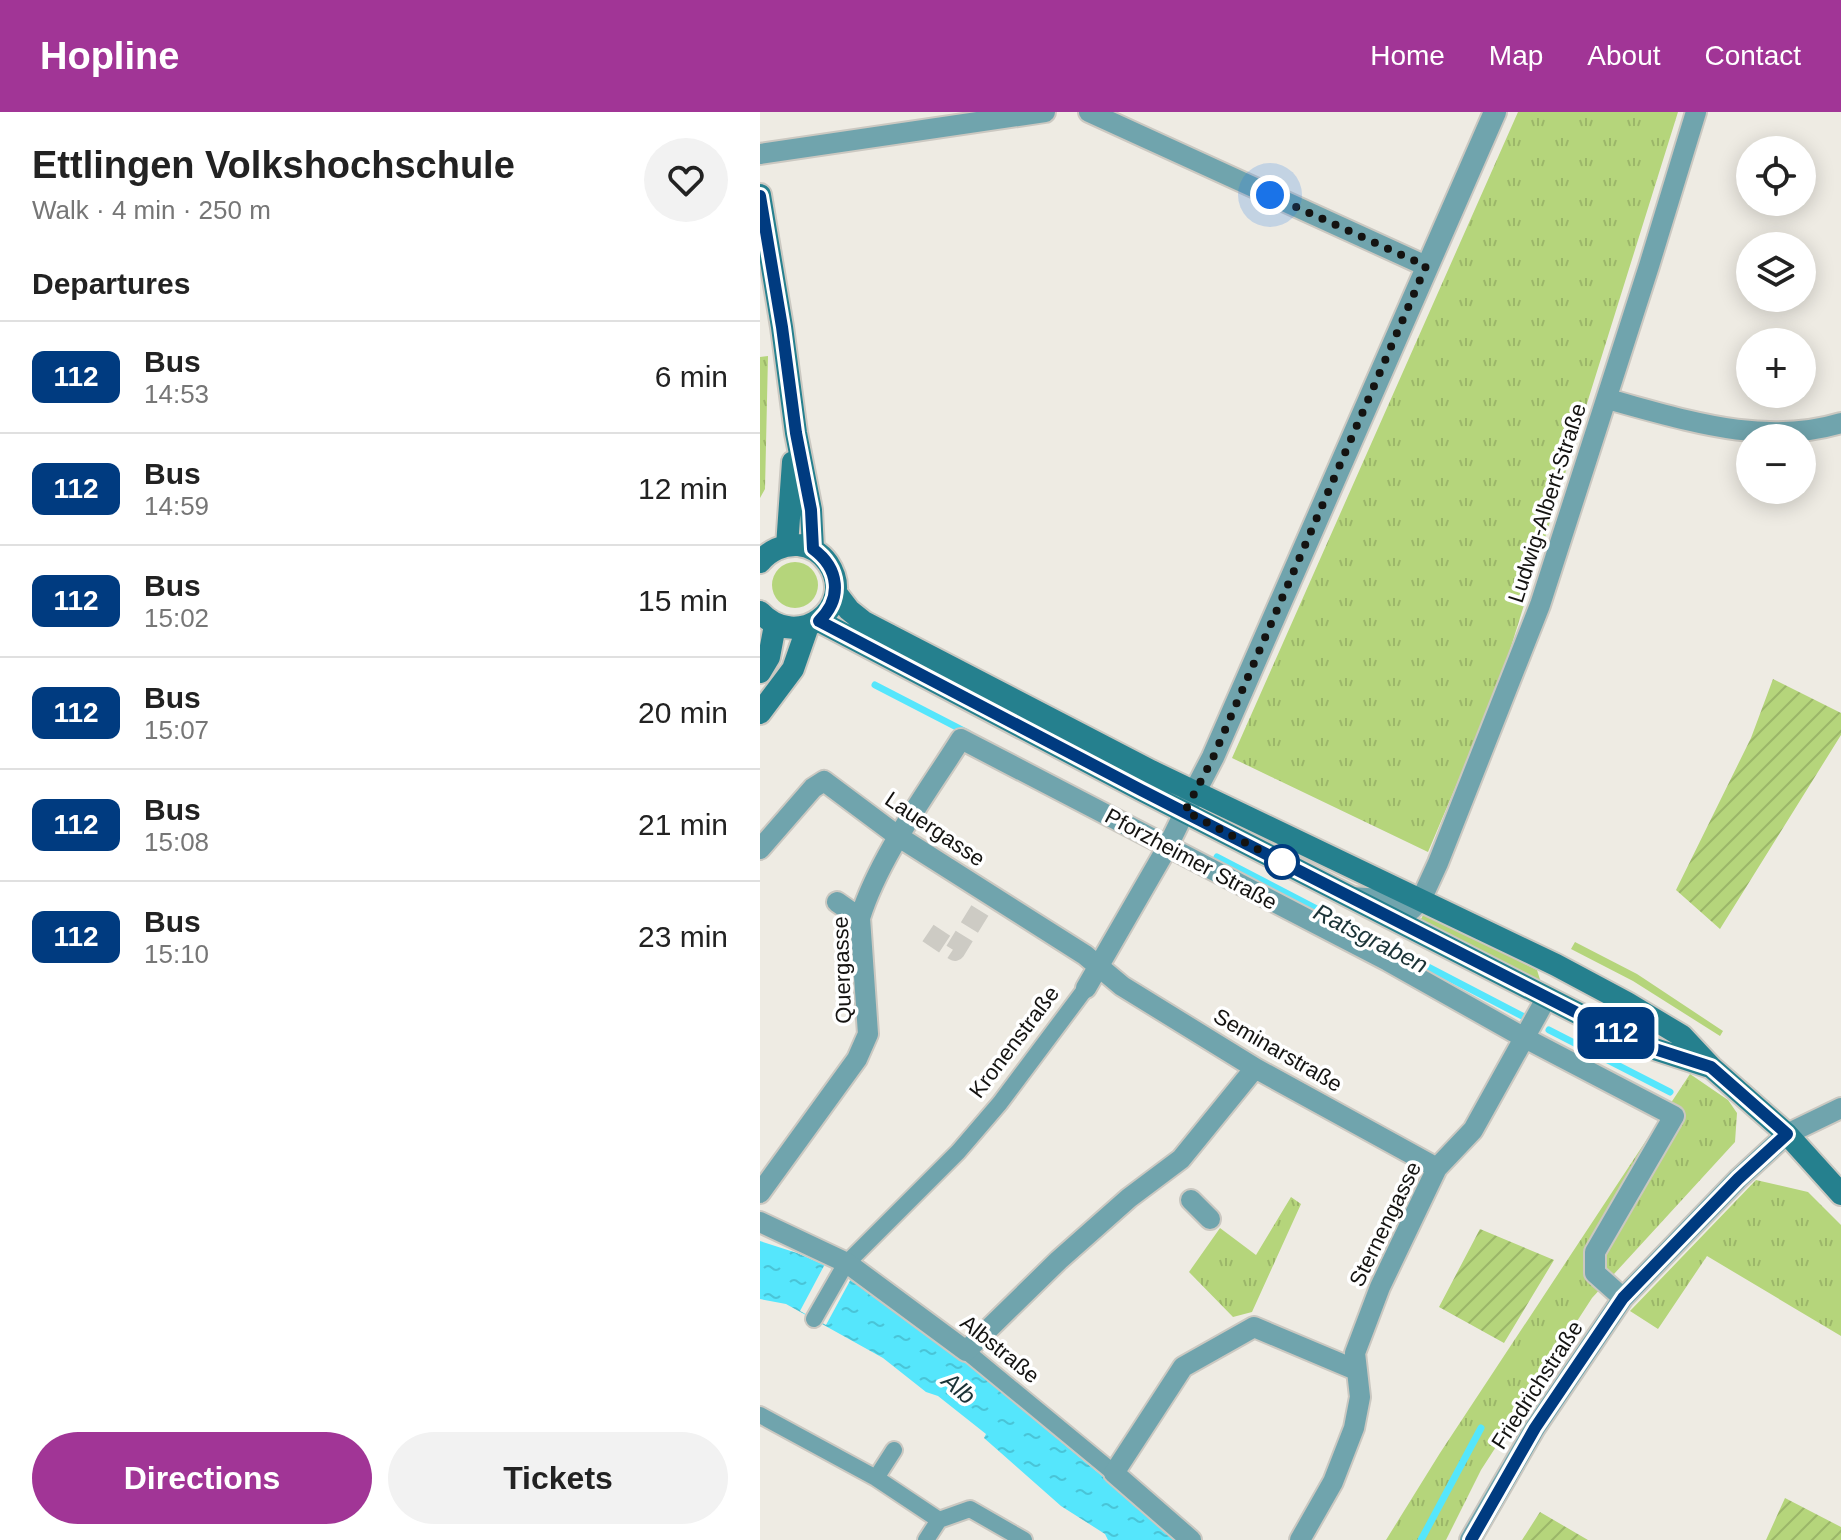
<!DOCTYPE html>
<html lang="en">
<head>
<meta charset="utf-8">
<style>
  body { margin:0; font-family:Arial,sans-serif; background:#f2f2f2; color:#222; height:100vh; display:flex; flex-direction:column; font-size:30px; white-space:nowrap }
  * { box-sizing:border-box; margin:0 }
  p { font-size:26px; color:#767676 }
  .icon { flex:none; width:44px; height:44px; fill:none; stroke:currentColor; stroke-width:2; stroke-linecap:round; stroke-linejoin:round }
  .map { position:relative; flex:1; overflow:hidden }
  .details { display:flex; flex-direction:column; background:#fff; width:760px }
  .details>* { flex:none }
  .badge { padding:0 16px; border-radius:12px; font-size:28px; line-height:52px }
  .controls { position:absolute; left:976px; top:24px; display:grid; gap:16px }
  .controls a { display:grid; place-items:center; width:80px; height:80px; border-radius:50%; background:#fff; box-shadow:0 4px 20px #0003; font-size:40px }
  .you { position:absolute; width:40px; height:40px; margin:-20px; border:6px solid #fff; border-radius:50%; background:#1a73e8; box-shadow:0 0 0 12px #1a73e833 }
  .map>.badge { position:absolute; translate:-50% -50%; box-shadow:0 0 0 4px #fff }
  h2 { padding:0 32px; font-size:30px; line-height:72px }
  .round { display:grid; place-items:center; flex:none; width:84px; height:84px; border-radius:42px; background:#f2f2f2 }
  .headline { display:flex; align-items:center; justify-content:space-between; height:136px; padding:0 32px }
  h1 { font-size:38px; font-weight:800; line-height:60px }
  .primary-button { display:flex; gap:16px; margin-top:auto; padding:16px 32px }
  .primary-button a { flex:1; height:92px; border-radius:48px; background:#a13596; color:#fff; font-size:32px; font-weight:800; line-height:92px; text-align:center }
  .primary-button a+a { background:#f2f2f2; color:#222 }
  ul { padding:0; list-style:none }
  li { display:flex; align-items:center; gap:24px; height:112px; padding:0 32px; border-top:2px solid #e0e0e0 }
  li div { flex:1 }
  li b { display:block; font-size:30px }
  li em { font-style:normal }
  li .badge { min-width:88px; font-weight:700; text-align:center }
  header { display:flex; align-items:center; gap:48px; box-sizing:border-box; height:112px; padding:0 40px; background:#a13596; color:#fff }
  header strong { font-size:38px }
  nav { display:flex; gap:44px; margin-inline-start:auto; font-size:28px }
  main { display:flex; flex:1; min-height:0 }
  .map>svg:first-child { display:block }
  .grass { fill:#b5d57b }
  .park { fill:url(#park-tufts) }
  .garden { fill:url(#garden-furrows) }
  .water { fill:url(#water-ripples) }
  .pier { fill:#eeebe3 }
  .lines { fill:none; stroke-linecap:round; stroke-linejoin:round }
  .stream { stroke:#55e6fc; stroke-width:7 }
  .minor-tunnel { stroke:#cdcbc4; stroke-width:20; stroke-dasharray:20 10; stroke-linecap:butt }
  .pedestrian-casing { stroke:#cbc8c1; stroke-width:20 }
  .minor-casing { stroke:#cbc8c1; stroke-width:24 }
  .tertiary-casing { stroke:#cbc8c1; stroke-width:26 }
  .secondary-casing { stroke:#cbc8c1; stroke-width:26 }
  .pedestrian { stroke:#70a4ad; stroke-width:16 }
  .minor { stroke:#70a4ad; stroke-width:20 }
  .tertiary { stroke:#70a4ad; stroke-width:22 }
  .secondary { stroke:#25808e; stroke-width:22 }
  .line-casing { stroke:#fff; stroke-width:18 }
  .line { stroke:#003b80; stroke-width:12 }
  .walk { stroke:#141311; stroke-width:8; stroke-dasharray:0 14.4 }
  .stop-dot { fill:#fff; stroke:#003b80; stroke-width:4 }
  .labels { text-anchor:middle; dominant-baseline:central; stroke-width:7; stroke-linejoin:round; paint-order:stroke }
  .street-label { font-size:22px; fill:#141311; stroke:#fff }
  .water-label { font-size:24px; font-style:italic; fill:#1b3337; stroke:#fff }
</style>
</head>
<body>
<header>
<strong>Hopline</strong>
<nav><a>Home</a><a>Map</a><a>About</a><a>Contact</a></nav>
</header>
<main>
<section class="details">
<div class="headline"><div><h1>Ettlingen Volkshochschule</h1><p>Walk · 4 min · 250 m</p></div><a class="round"><svg class="icon" aria-label="heart" viewBox="0 0 24 24"><path d="M12 20l-8-8c-3-5 5-10 8-4 3-6 11-1 8 4z"/></svg></a></div>
<h2>Departures</h2>
<ul>
<li><span class="badge" style="background:#003b80;color:#fff">112</span><div><b>Bus</b><p>14:53</p></div><em>6 min</em></li>
<li><span class="badge" style="background:#003b80;color:#fff">112</span><div><b>Bus</b><p>14:59</p></div><em>12 min</em></li>
<li><span class="badge" style="background:#003b80;color:#fff">112</span><div><b>Bus</b><p>15:02</p></div><em>15 min</em></li>
<li><span class="badge" style="background:#003b80;color:#fff">112</span><div><b>Bus</b><p>15:07</p></div><em>20 min</em></li>
<li><span class="badge" style="background:#003b80;color:#fff">112</span><div><b>Bus</b><p>15:08</p></div><em>21 min</em></li>
<li><span class="badge" style="background:#003b80;color:#fff">112</span><div><b>Bus</b><p>15:10</p></div><em>23 min</em></li>
</ul>
<div class="primary-button"><a>Directions</a><a>Tickets</a></div>
</section>
<div class="map">
<svg width="1081" height="1428" viewBox="0 0 1081 1428">
  <defs>
    <pattern id="park-tufts" width="24" height="20" patternUnits="userSpaceOnUse" patternTransform="scale(2)"><rect width="24" height="20" fill="#b5d57b"/><path d="M3 7l-1-3M5 7V3M7 7l1-3M15 17l-1-3M17 17v-4M19 17l1-3" fill="none" stroke="#9bb669"/></pattern>
    <pattern id="garden-furrows" width="10" height="10" patternUnits="userSpaceOnUse" patternTransform="scale(2)"><rect width="10" height="10" fill="#b5d57b"/><path d="M-1 1l2-2M0 10L10 0M9 11l2-2" fill="none" stroke="#9bb669"/></pattern>
    <pattern id="water-ripples" width="26" height="14" patternUnits="userSpaceOnUse" patternTransform="scale(2)"><rect width="26" height="14" fill="#55e6fc"/><path d="M2 4q2-2 4 0t4 0M15 11q2-2 4 0t4 0" fill="none" stroke="#49c4d7"/></pattern>
  </defs>
  <rect width="100%" height="100%" fill="#eeebe3"/>
  <!-- grass -->
  <path class="grass" d="M12 473a23 23 0 1 1 46 0a23 23 0 1 1-46 0Z
    M664,801l113,57 5,16 -123,-63z
    M815,830l62,32 86,57 -3,5 -87,-55 -62,-32z"/>
  <!-- park -->
  <path class="park" d="M758,0h160l-178,570 -72,170 -196,-94z
    M8,244l-3,133 -5,9v-141z
    M930,962l38,26 9,13 -2,29 -143,156 -111,172 -35,70h-60l54,-87z
    M996,1068l52,12 33,33v111l-134,-80 -49,73 -28,-18z
    M531,1085l10,7 -49,108 -19,5 -44,-45 31,-44 36,27z"/>
  <!-- garden -->
  <path class="garden" d="M1013,567l68,34v22l-121,194 -44,-39 75,-152z
    M720,1117l74,31 -50,83 -65,-36z
    M1025,1386l56,29v13h-75z
    M780,1400l48,28h-66z"/>
  <!-- water -->
  <path class="water" d="M0,1129l37,12 55,24 105,78 210,175 -1,3 8,7h-66l-3,-6 -44,-28 -77,-68 2,-4 -48,-38 -12,-4 -43,-34 -97,-54 -26,-5z"/>
  <!-- pier -->
  <path class="pier" d="M65,1152l27,13 -26,48 -26,-14z"/>
  <g class="lines">
    <!-- stream -->
    <path class="stream" d="M115,573l93,48
      M457,745l309,161
      M789,918l121,62
      M661,1428l60,-112"/>
    <!-- minor-tunnel -->
    <path class="minor-tunnel" d="M168,821l27,18 35,-57"/>
    <defs>
      <path id="pedestrian" d="M87,1151l111,-111 42,-49 86,-115
        M54,1207l27,-47
        M206,1239l148,122
        M0,1303l116,63 63,42
        M116,1366l18,-28
        M179,1408l31,-11 54,31
        M166,1428l13,-20"/>
      <path id="minor" d="M329,0l337,154
        M0,42l285,-42
        M847,287c76,20 155,48 234,24
        M0,737l53,-61 11,-7 75,56 186,118 37,31 133,82 182,100
        M591,785l29,2 22,10 9,1 10,-10 17,-37 102,-258 109,-339 47,-154
        M77,790l23,16
        M326,876l82,-142 17,-35
        M0,1081l97,-134 11,-25 -8,-116c19,-61 67,-125 101,-179l427,222 135,76 151,79 -79,136v21l28,25
        M431,1088l19,19
        M0,1110l87,41 119,88 93,-91 70,-62 52,-39 74,-91
        M431,1428l-77,-67 69,-106 71,-40 102,43
        M540,1428l33,-58 21,-54 6,-31 -5,-44 25,-66 57,-119 36,-38 74,-133
        M710,1428l65,-112 88,-130 115,-119 49,-45 54,-26"/>
      <path id="tertiary" d="M427,695l26,-50 282,-645"/>
      <path id="secondary" d="M0,83l22,132 14,106 15,77 2,39
        M27,434l6,-84
        M0,450c9,-11 23,-18 38,-17 12,1 23,8 30,18 30,45 -31,89 -68,49
        M76,481l13,17 15,12 287,149 405,194 71,38 55,33 29,31 76,67 54,60
        M59,509l322,169 495,253 71,23
        M0,560l9,-15 6,-32
        M0,601l33,-44 15,-43"/>
    </defs>
    <!-- pedestrian casing -->
    <use href="#pedestrian" class="pedestrian-casing"/>
    <!-- minor casing -->
    <use href="#minor" class="minor-casing"/>
    <!-- tertiary casing -->
    <use href="#tertiary" class="tertiary-casing"/>
    <!-- secondary casing -->
    <use href="#secondary" class="secondary-casing"/>
    <!-- pedestrian -->
    <use href="#pedestrian" class="pedestrian"/>
    <!-- minor -->
    <use href="#minor" class="minor"/>
    <!-- tertiary -->
    <use href="#tertiary" class="tertiary"/>
    <!-- secondary -->
    <use href="#secondary" class="secondary"/>
  </g>
  <g class="lines">
    <defs>
      <path id="line" d="M0,84l22,131 14,106 15,77 2,39c26,19 30,49 6,72l322,169 495,253 75,24 76,67 -49,45 -115,119 -88,130 -64,112"/>
    </defs>
    <!-- line casing -->
    <use href="#line" class="line-casing"/>
    <!-- line -->
    <use href="#line" class="line"/>
    <!-- walk -->
    <path class="walk" d="M510,83l156,71 -214,494 -27,51 97,51"/>
  </g>
  <!-- markers -->
  <circle class="stop-dot" cx="522" cy="750" r="16"/>
  <g class="labels">
    <!-- street labels -->
    <g class="street-label">
      <text transform="translate(787 391) rotate(-72)">Ludwig-Albert-Straße</text>
      <text transform="translate(175 717) rotate(34)">Lauergasse</text>
      <text transform="translate(431 747) rotate(28)">Pforzheimer Straße</text>
      <text transform="translate(82 858) rotate(-92)">Quergasse</text>
      <text transform="translate(254 930) rotate(-53)">Kronenstraße</text>
      <text transform="translate(518 938) rotate(30)">Seminarstraße</text>
      <text transform="translate(625 1112) rotate(-64)">Sternengasse</text>
      <text transform="translate(240 1237) rotate(39)">Albstraße</text>
      <text transform="translate(777 1273) rotate(-57)">Friedrichstraße</text>
    </g>
    <!-- water labels -->
    <g class="water-label">
      <text transform="translate(611 826) rotate(27)">Ratsgraben</text>
      <text transform="translate(199 1276) rotate(40)">Alb</text>
    </g>
  </g>
</svg>
<div class="controls">
<a><svg class="icon" aria-label="locate" viewBox="0 0 24 24"><circle cx="12" cy="12" r="6"/><path d="M12 2v4M12 18v4M2 12h4M18 12h4"/></svg></a>
<a><svg class="icon" aria-label="layers" viewBox="0 0 24 24"><path d="M12 4l9 5-9 5-9-5zM3 14l9 5 9-5"/></svg></a>
<a>+</a>
<a>−</a>
</div>
<div class="you" style="left:510px;top:83px"></div>
<b class="badge" style="left:856px;top:921px;background:#003b80;color:#fff">112</b>
</div>
</main>
</body>
</html>
